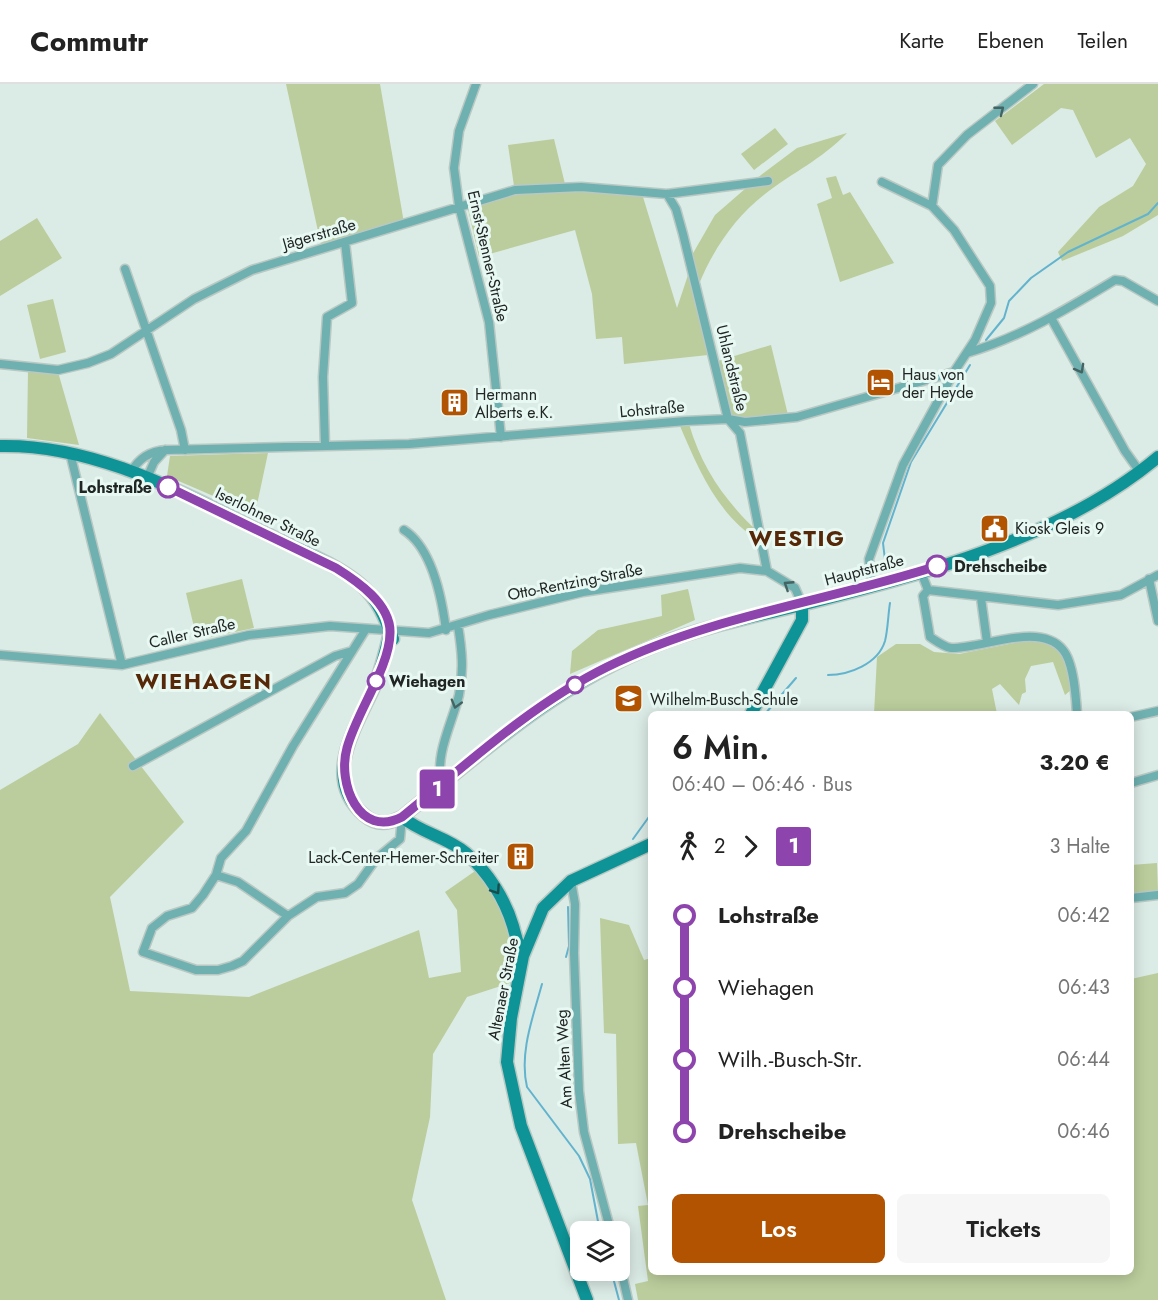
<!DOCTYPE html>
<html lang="de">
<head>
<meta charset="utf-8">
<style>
  body { margin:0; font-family:Jost,sans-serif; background:#f6f6f6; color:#222; height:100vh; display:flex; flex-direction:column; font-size:22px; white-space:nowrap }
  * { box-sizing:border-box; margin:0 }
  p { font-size:20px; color:#767676 }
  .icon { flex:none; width:33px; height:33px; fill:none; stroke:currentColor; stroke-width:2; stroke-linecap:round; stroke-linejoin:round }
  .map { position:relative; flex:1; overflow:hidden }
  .side { position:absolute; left:648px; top:627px; width:486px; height:564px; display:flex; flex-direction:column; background:#fff; border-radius:9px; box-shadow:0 3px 15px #0003 }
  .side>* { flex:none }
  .badge { padding:0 12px; border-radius:4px; font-size:21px; line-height:39px }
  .controls { position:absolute; left:570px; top:1137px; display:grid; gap:12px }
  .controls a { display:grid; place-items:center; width:60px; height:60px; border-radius:9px; background:#fff; box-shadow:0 3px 15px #0003; font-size:30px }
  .map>.badge { position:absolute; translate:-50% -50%; box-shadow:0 0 0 3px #fff }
  .legs { display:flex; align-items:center; gap:9px; height:66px; padding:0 24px; font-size:20px }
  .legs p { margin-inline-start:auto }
  .summary { display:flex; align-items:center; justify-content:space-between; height:102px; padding:0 24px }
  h1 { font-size:33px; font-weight:600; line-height:45px }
  .action { display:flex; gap:12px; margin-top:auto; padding:12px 24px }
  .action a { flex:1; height:69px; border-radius:9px; background:#b15300; color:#fff; font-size:24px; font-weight:600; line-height:69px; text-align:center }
  .action a+a { background:#f6f6f6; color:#222 }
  ul { padding:0 24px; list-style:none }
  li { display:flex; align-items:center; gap:21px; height:72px; font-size:22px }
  li i { display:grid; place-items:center; width:9px; height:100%; margin:0 8px; background:currentColor }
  li i::after { content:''; width:15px; height:15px; margin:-8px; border:4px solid; border-radius:50%; background:#fff }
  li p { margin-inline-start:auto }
  li:first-child i { background:linear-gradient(#0000 50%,currentColor 0) }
  li:last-child i { background:linear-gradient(currentColor 50%,#0000 0) }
  header { display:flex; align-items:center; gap:36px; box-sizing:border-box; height:84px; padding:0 30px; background:#fff; border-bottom:2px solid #e0e0e0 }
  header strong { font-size:28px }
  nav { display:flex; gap:33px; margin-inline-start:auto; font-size:21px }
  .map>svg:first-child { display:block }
  .green { fill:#bbcd9c }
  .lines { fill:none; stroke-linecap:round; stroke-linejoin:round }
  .stream { stroke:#62b3ce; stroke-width:2 }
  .street-casing { stroke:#b9c8c2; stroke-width:11 }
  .secondary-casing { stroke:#b9c8c2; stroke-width:15 }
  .street { stroke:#6fb0b1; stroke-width:8 }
  .secondary { stroke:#0e9497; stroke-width:12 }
  .oneway { stroke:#446463 }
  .oneway2 { stroke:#1a4c4c }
  .line-1-casing { stroke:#fff; stroke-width:14 }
  .line-1 { stroke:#8e44ad; stroke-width:9 }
  .stop-1-dot { fill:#fff; stroke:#8e44ad; stroke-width:3 }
  .labels { text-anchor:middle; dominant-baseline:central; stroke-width:6; stroke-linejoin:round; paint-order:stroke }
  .street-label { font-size:16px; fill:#202624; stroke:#e8f8f3 }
  .poi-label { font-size:16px; fill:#202624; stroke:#e8f8f3; text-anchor:start }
  .stop-label { font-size:16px; font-weight:bold; fill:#202624; stroke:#e8f8f3; text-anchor:start }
  .district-label { font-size:22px; font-weight:bold; letter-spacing:1.5px; fill:#562807; stroke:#e8f8f3 }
</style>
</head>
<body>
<header>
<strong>Commutr</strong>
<nav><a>Karte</a><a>Ebenen</a><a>Teilen</a></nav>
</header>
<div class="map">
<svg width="1158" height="1216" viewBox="0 0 1158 1216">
  <rect width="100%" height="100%" fill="#dbebe5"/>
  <!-- green -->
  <path class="green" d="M286,0h94l24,139 -83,22z
    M1044,0h114v131l-35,21 -61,25 -4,-9 41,-45 34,-21 13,-22 -16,-26 -34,20 -23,-48 -12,-2 -49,37 -17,-24z
    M775,44l13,16 -34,26 -13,-16z
    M847,49c-26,27 -54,39 -82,61 -30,23 -52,56 -66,90l-7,-29 23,-40 46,-40 36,-27z
    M554,55l11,45 -51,2 -6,-41z
    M836,92l7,19 7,-3 44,71 -54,19 -23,-78 15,-6 -6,-20z
    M564,106l79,7 34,111 11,-33 20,80 -84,9 -2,-27 -26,2 -4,-45 -17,-64 -96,27 -11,-48c26,-17 66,-16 96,-19z
    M37,134l25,40 -62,38v-55z
    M53,215l13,53 -26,7 -13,-54z
    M771,261l17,70 -42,3 -15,-2 -13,-55z
    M28,287l30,1 21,73 -52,-7z
    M689,340c13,45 37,78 70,109v8c-42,-27 -60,-71 -79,-115z
    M268,369l-13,61 -88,-38 3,-20z
    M242,495l12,49 -57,12 -11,-47z
    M688,505l7,31 -125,54 2,-23 26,-21 64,-14 -1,-21z
    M1030,556c38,3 32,17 42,49l-7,6 -12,-33 -22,4 -6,13 1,13 -4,2 -3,11 -19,-21 -8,5 5,25h-123l3,-57 19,-13h24l14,8 25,2z
    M100,629l84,109 -74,75 20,94 119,6 170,-67 10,48 32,-6 -4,-62 -12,-18 33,-23 22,33 8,27 2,54 -43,14 -34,57 -3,63 -18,83 34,100h-446v-510l78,-46z
    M1157,779l1,29 -27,3v-30z
    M600,834l29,7 15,35 7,-2v314h480v-293l27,-6v327h-520l-3,-16 13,-3 -10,-75 10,-1 -12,-62 -18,1 -2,-110 -12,-1z"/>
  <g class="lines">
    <!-- stream -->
    <path class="stream" d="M986,256l18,-22 5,-17 22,-23 37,-26 80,-38 10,-11
      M885,476l-2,-17 28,-81 59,-97
      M828,591c21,0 50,-11 57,-34 3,-12 3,-26 5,-38
      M765,630l31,-36
      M633,755l18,-25
      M566,873l3,-11 -1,-39
      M542,900c-9,33 -23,69 -15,103l52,69 11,23 10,53
      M611,1186l8,30"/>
    <defs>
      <path id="street" d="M476,0l-17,47 -5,37 5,38 30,116 12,115
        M667,110l9,15 7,25 45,185 12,14 27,138
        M932,122l6,-41 29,-30 66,-51
        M125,185l56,161 4,20
        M1051,234l74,133 15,21
        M967,269c54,-16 100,-44 148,-73l8,1 35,20
        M0,280l58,6 30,-7 23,-9 83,-55 58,-29 263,-80 66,-3 86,7 101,-13
        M325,362l-2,-69 4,-60 25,-14 -7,-61
        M70,369l52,212
        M131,388c8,-14 19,-21 35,-22l243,-6 277,-23 42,-2 17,3 52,-5 157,-45
        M147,394l7,-16 11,-12
        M404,446c28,18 38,69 42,100
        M921,488l7,18 130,15 63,-10 37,-20
        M1149,495l9,42
        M872,502l-3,-27 34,-94 51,-93 21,-32 16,-37 -1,-17 -36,-56 -22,-24 -50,-24
        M928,506l-5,6 7,41c6,4 14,10 21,11 31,1 89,-27 112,2 11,13 13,48 14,64
        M981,514l6,44
        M366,545l-73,117 -47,85 -25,27 -5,17 -13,20 -11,13 -25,8 -15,12 -9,24 53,18h22l14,-4 11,-5 45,-45 29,-19 28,-4 13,-9 18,-25 24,-20 2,-22
        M0,571l122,10 127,-30 81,-9 99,7 60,-18 94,-23 157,-24 27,3 28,17 7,16
        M1131,633l27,-6
        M133,682l202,-110 17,-5
        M1131,699l27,-8
        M442,701c-8,-30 10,-61 17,-90 5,-24 3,-45 -1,-69
        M216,791l22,7 50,34
        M571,797l4,23 -1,49 5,138 5,41 27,100
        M1131,814l27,-3
        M620,1181l8,35"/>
      <path id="secondary" d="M0,362c97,-2 184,48 269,89 30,15 66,28 92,50 17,15 24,33 32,54
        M390,547c-3,17 -8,33 -13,49 -16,40 -59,96 -13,135 13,11 24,9 38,2 80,-65 157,-134 255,-172 46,-18 95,-28 144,-40 122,-31 259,-66 357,-148
        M751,630l51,-94v-16
        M402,733c19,16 45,20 64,36 22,19 39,46 47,73 3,11 5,20 10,30
        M587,1216l-66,-174 -14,-64 4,-44 12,-62 20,-48 28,-27 80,-37"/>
    </defs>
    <!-- street casing -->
    <use href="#street" class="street-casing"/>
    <!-- secondary casing -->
    <use href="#secondary" class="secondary-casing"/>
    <!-- street -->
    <use href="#street" class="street"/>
    <!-- secondary -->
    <use href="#secondary" class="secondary"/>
  </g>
  <!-- one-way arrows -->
  <defs><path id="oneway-chevron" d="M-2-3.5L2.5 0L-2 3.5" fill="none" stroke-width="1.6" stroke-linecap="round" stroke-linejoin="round" transform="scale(1.5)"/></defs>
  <g class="oneway">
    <use href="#oneway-chevron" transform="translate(1000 26) rotate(-38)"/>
    <use href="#oneway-chevron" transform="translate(1080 285) rotate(61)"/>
    <use href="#oneway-chevron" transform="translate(788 501) rotate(-147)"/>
    <use href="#oneway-chevron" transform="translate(456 620) rotate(106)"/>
  </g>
  <use class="oneway2" href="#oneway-chevron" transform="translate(496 806) rotate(56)"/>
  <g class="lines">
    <defs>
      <path id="line-1" d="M168,403l168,81c21,13 55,36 54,65 0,34 -34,80 -43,115 -10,35 12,91 55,69 65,-53 130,-113 205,-150 103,-51 221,-66 330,-101"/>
    </defs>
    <!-- line-1 casing -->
    <use href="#line-1" class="line-1-casing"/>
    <!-- line-1 -->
    <use href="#line-1" class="line-1"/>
  </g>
  <!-- icons -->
  <defs>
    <symbol id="hotel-square" viewBox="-11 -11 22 22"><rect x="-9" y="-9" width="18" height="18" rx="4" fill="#b15300" stroke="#e8f8f3"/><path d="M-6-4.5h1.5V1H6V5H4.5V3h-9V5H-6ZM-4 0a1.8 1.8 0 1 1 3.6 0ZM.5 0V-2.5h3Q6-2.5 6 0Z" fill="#fff"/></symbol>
    <symbol id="building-square" viewBox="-11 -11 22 22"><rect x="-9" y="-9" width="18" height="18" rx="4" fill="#b15300" stroke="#e8f8f3"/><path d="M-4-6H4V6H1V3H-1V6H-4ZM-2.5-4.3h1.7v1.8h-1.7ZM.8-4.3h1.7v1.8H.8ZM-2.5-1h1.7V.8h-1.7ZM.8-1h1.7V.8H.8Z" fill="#fff"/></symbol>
    <symbol id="civic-square" viewBox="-11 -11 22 22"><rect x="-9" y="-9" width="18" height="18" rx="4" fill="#b15300" stroke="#e8f8f3"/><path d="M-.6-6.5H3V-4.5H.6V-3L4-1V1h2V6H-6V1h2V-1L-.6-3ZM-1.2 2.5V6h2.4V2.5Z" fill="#fff"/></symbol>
    <symbol id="school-square" viewBox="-11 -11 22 22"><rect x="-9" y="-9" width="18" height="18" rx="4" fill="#b15300" stroke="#e8f8f3"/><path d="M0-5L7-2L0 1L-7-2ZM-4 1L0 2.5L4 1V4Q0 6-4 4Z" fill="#fff"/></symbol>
  </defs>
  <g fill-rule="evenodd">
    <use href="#hotel-square" x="864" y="282" width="33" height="33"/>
    <use href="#building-square" x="438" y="302" width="33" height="33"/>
    <use href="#civic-square" x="978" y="428" width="33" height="33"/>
    <use href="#school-square" x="612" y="598" width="33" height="33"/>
    <use href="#building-square" x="504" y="756" width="33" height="33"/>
  </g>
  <!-- markers -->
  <g class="stop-1-dot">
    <circle cx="168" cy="403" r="10"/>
    <circle cx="937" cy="482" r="10"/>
    <circle cx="376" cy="597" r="8"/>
    <circle cx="575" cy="601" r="8"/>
  </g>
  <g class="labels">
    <!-- street labels -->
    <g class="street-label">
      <text transform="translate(319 150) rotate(-16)">Jägerstraße</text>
      <text transform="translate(488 172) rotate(77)">Ernst-Stenner-Straße</text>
      <text transform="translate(732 284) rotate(76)">Uhlandstraße</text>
      <text transform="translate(652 325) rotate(-5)">Lohstraße</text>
      <text transform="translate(268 433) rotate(26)">Iserlohner Straße</text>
      <text transform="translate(864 486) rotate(-15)">Hauptstraße</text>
      <text transform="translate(575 498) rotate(-11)">Otto-Rentzing-Straße</text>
      <text transform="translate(192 549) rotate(-13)">Caller Straße</text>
      <text transform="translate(503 905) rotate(-79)">Altenaer Straße</text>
      <text transform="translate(564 975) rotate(-93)">Am Alten Weg</text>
    </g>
    <!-- poi labels -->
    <g class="poi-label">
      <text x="902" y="290">Haus von<tspan x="902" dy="18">der Heyde</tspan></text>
      <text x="475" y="310">Hermann<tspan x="475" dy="18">Alberts e.K.</tspan></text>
      <text x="1015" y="444">Kiosk Gleis 9</text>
      <text x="650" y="615">Wilhelm-Busch-Schule</text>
      <text x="499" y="773" text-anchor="end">Lack-Center-Hemer-Schreiter</text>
    </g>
    <!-- stop labels -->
    <g class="stop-label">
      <text x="152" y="403" text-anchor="end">Lohstraße</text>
      <text x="954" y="482">Drehscheibe</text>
      <text x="389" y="597">Wiehagen</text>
    </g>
    <!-- district labels -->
    <g class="district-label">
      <text x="797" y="454">WESTIG</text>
      <text x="204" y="597">WIEHAGEN</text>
    </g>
  </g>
</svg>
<div class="controls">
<a><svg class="icon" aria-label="layers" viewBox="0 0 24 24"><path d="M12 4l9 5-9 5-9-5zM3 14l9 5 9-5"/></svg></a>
</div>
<b class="badge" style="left:437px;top:705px;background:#8e44ad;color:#fff">1</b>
<section class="side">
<div class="summary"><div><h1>6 Min.</h1><p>06:40 – 06:46 · Bus</p></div><b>3.20 €</b></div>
<div class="legs"><svg class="icon" aria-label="walk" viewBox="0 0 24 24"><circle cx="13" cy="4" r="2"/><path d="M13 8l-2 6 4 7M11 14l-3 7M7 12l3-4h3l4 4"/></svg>2<svg class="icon" aria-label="forward" viewBox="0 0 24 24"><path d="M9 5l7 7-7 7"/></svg><b class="badge" style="background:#8e44ad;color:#fff">1</b><p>3 Halte</p></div>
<ul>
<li><i style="color:#8e44ad"></i><b>Lohstraße</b><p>06:42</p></li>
<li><i style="color:#8e44ad"></i><span>Wiehagen</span><p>06:43</p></li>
<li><i style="color:#8e44ad"></i><span>Wilh.-Busch-Str.</span><p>06:44</p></li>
<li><i style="color:#8e44ad"></i><b>Drehscheibe</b><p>06:46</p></li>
</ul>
<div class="action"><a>Los</a><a>Tickets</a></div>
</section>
</div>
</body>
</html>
